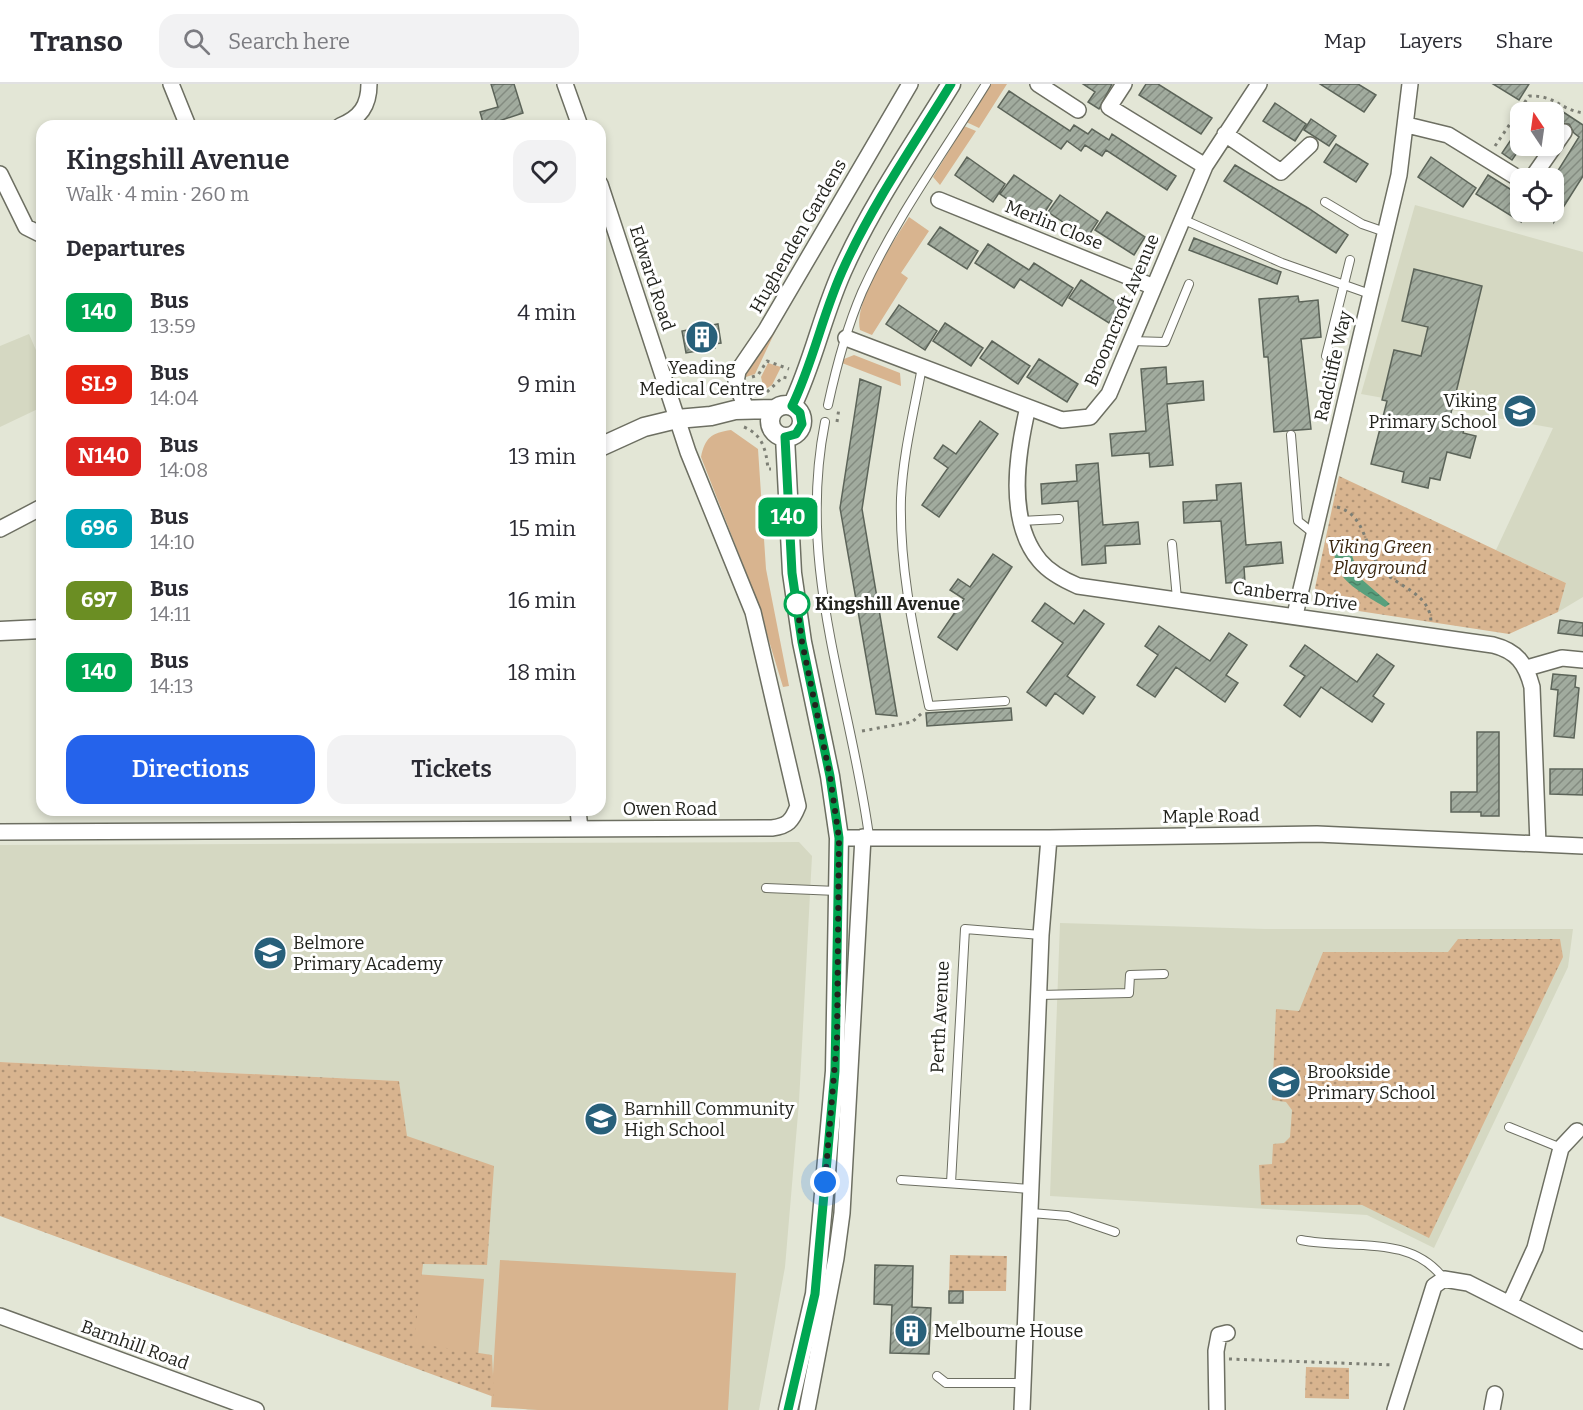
<!DOCTYPE html>
<html lang="en">
<head>
<meta charset="utf-8">
<style>
  body { margin:0; font-family:Bitter,serif; background:#f2f2f3; color:#2b2b33; height:100vh; display:flex; flex-direction:column; font-size:22px; white-space:nowrap }
  * { box-sizing:border-box; margin:0 }
  p { font-size:20px; color:#7c7c81 }
  .icon { flex:none; width:33px; height:33px; fill:none; stroke:currentColor; stroke-width:2; stroke-linecap:round; stroke-linejoin:round }
  .map { position:relative; flex:1; overflow:hidden }
  .panel { position:absolute; left:36px; top:36px; width:570px; height:696px; display:flex; flex-direction:column; background:#fff; border-radius:18px; box-shadow:0 3px 9px #0003 }
  .panel>* { flex:none }
  .badge { padding:0 12px; border-radius:9px; font-size:21px; line-height:39px }
  .needle { width:39px; rotate:347deg }
  .controls { position:absolute; left:1510px; top:18px; display:grid; gap:12px }
  .controls a { display:grid; place-items:center; width:54px; height:54px; border-radius:12px; background:#fff; box-shadow:0 3px 9px #0003; font-size:30px }
  .you { position:absolute; width:30px; height:30px; margin:-15px; border:4px solid #fff; border-radius:50%; background:#1a73e8; box-shadow:0 0 0 9px #1a73e833 }
  .map>.badge { position:absolute; translate:-50% -50%; box-shadow:0 0 0 3px #fff }
  h2 { padding:0 30px; font-size:22px; line-height:54px }
  .round { display:grid; place-items:center; flex:none; width:63px; height:63px; border-radius:18px; background:#f2f2f3 }
  .head { display:flex; align-items:center; justify-content:space-between; height:102px; padding:0 30px }
  h1 { font-size:28px; font-weight:600; line-height:45px }
  .action { display:flex; gap:12px; margin-top:auto; padding:12px 30px }
  .action a { flex:1; height:69px; border-radius:18px; background:#2563eb; color:#fff; font-size:24px; font-weight:600; line-height:69px; text-align:center }
  .action a+a { background:#f2f2f3; color:#2b2b33 }
  ul { padding:0; list-style:none }
  li { display:flex; align-items:center; gap:18px; height:72px; padding:0 30px }
  li div { flex:1 }
  li b { display:block; font-size:22px }
  li em { font-style:normal }
  li .badge { min-width:66px; font-weight:700; text-align:center }
  header { display:flex; align-items:center; gap:36px; box-sizing:border-box; height:84px; padding:0 30px; background:#fff; border-bottom:2px solid #e1e1e2 }
  header strong { font-size:28px }
  nav { display:flex; gap:33px; margin-inline-start:auto; font-size:21px }
  .search { width:420px; height:54px; background:#f2f2f3; display:flex; align-items:center; gap:15px; box-sizing:border-box; padding:0 21px; border-radius:18px; color:#7c7c81; font-size:22px }
  .map>svg:first-child { display:block }
  .built { fill:#d5d8c2 }
  .green { fill:#d8b48f }
  .park { fill:url(#park-dots) }
  .water { fill:url(#water-ripples) }
  .building { fill:url(#building-hatch); stroke:#5c6459; stroke-width:1.5 }
  .lines { fill:none; stroke-linecap:round; stroke-linejoin:round }
  .service-casing { stroke:#6d6f62; stroke-width:10 }
  .minor-casing { stroke:#6d6f62; stroke-width:18 }
  .tertiary-casing { stroke:#6d6f62; stroke-width:21 }
  .path { stroke:#7d7f75; stroke-width:3; stroke-dasharray:3 4.5; stroke-linecap:butt }
  .service { stroke:#fff; stroke-width:8 }
  .minor { stroke:#fff; stroke-width:15 }
  .tertiary { stroke:#fff; stroke-width:18 }
  .line-casing { stroke:#fff; stroke-width:14 }
  .line { stroke:#00a651; stroke-width:9 }
  .walk { stroke:#23241e; stroke-width:6; stroke-dasharray:0 10.8 }
  .stop-dot { fill:#fff; stroke:#00a651; stroke-width:3 }
  .labels { text-anchor:middle; dominant-baseline:central; stroke-width:6; stroke-linejoin:round; paint-order:stroke }
  .street-label { font-size:18px; fill:#23241e; stroke:#fff }
  .poi-label { font-size:18px; fill:#23241e; stroke:#fff; text-anchor:start }
  .park-label { font-size:18px; font-style:italic; fill:#3a250d; stroke:#fff }
  .stop-label { font-size:18px; font-weight:bold; fill:#23241e; stroke:#fff; text-anchor:start }
</style>
</head>
<body>
<header>
<strong>Transo</strong>
<div class="search"><svg class="icon" aria-label="search" viewBox="0 0 24 24"><circle cx="10" cy="10" r="6"/><path d="M15 15l6 6"/></svg>Search here</div>
<nav><a>Map</a><a>Layers</a><a>Share</a></nav>
</header>
<div class="map">
<svg width="1583" height="1326" viewBox="0 0 1583 1326">
  <defs>
    <pattern id="park-dots" width="8" height="8" patternUnits="userSpaceOnUse" patternTransform="scale(1.5)"><rect width="8" height="8" fill="#d8b48f"/><path d="M2 2h.1M6 6h.1" fill="none" stroke="#af9274" stroke-width="1.8" stroke-linecap="round"/></pattern>
    <pattern id="water-ripples" width="26" height="14" patternUnits="userSpaceOnUse" patternTransform="scale(1.5)"><rect width="26" height="14" fill="#58a07d"/><path d="M2 4q2-2 4 0t4 0M15 11q2-2 4 0t4 0" fill="none" stroke="#488266"/></pattern>
    <pattern id="building-hatch" width="6" height="6" patternUnits="userSpaceOnUse" patternTransform="scale(1.5)"><rect width="6" height="6" fill="#a1ab9e"/><path d="M-1 1l2-2M0 6l6-6M5 7l2-2" fill="none" stroke="#838b80"/></pattern>
  </defs>
  <rect width="100%" height="100%" fill="#e3e6d6"/>
  <!-- built -->
  <path class="built" d="M1415,121l168,47v345l-25,15 8,-29 -70,-33 57,-122 -192,-34z
    M29,250l13,30v43l-42,20v-81z
    M799,758l13,14 -13,246 -14,165 -26,143h-231l-34,-13 -80,-54 8,-80 -23,-182 -399,-19v-217z
    M1060,839l205,6h308l-5,38 -134,281 -67,-33 -317,-19z"/>
  <!-- green -->
  <path class="green" d="M985,0h22l-28,44 -17,-8z
    M964,42l12,5 -36,54 -7,-8z
    M909,133l20,14 -28,42 7,5 -36,57 -12,-5c-7,-28 33,-88 49,-113z
    M784,229l-29,61 -12,4 1,-4z
    M854,271l46,18 1,13 -59,-23 2,-4z
    M768,279l13,4 -9,18 -8,5 -3,-13z
    M731,346l27,19 8,120 23,117 -6,1 -27,-89 -55,-141c4,-19 10,-24 30,-27z
    M500,1176l236,13 -8,137h-190l-47,-3z
    M401,1189l83,6 -6,78 -83,-6z"/>
  <!-- park -->
  <path class="park" d="M1339,392l227,107 -8,29 -49,22 -183,-28 -11,-18z
    M1458,855h102l3,18 -134,281 -67,-33h-101l-2,-40 13,-1 1,-20 11,-1 6,-6 2,-27 -6,-8 -14,-2 4,-91 23,2 24,-59h125z
    M0,978l399,19 8,55 87,30 -7,99 -64,-1 -9,79 78,12 2,42 -494,-181z
    M950,1171l57,1 -1,35h-57z
    M1306,1283l43,1v31l-44,-1z"/>
  <!-- water -->
  <path class="water" d="M1340,455l8,4 11,34 31,27 -5,3c-23,-14 -65,-34 -45,-68z"/>
  <!-- building -->
  <path class="building" d="M491,0h23l9,29 -39,13 -4,-14 18,-5z
    M1083,0h29l-13,25 -11,-7 7,-10z
    M1146,0h12l54,34 -11,16 -62,-39z
    M1320,0h38l18,11 -12,17z
    M1493,0h36l-10,16z
    M1009,7l61,40 4,-6 14,9 4,-5 17,11 3,-6 64,42 -9,14 -61,-40 -4,6 -17,-11 -4,6 -14,-10 -6,8 -63,-42z
    M1275,19l31,21 -11,17 -32,-20z
    M1554,22l29,19v51l-29,46v-45l25,-40 -5,-4 -5,-9h-10l-5,-4z
    M1311,35l25,17 -7,10 -25,-16z
    M1521,41v22l-9,13 -10,-7z
    M1336,60l32,20 -12,18 -32,-20z
    M967,73l38,27 -12,18 -38,-27z
    M1431,73l45,31 -13,19 -45,-30z
    M1235,81l73,43 40,27 -12,18 -112,-72z
    M1014,91l38,26 -13,20 -39,-27z
    M1488,91l33,21v26l-45,-28z
    M1060,111l38,26 -11,17 -39,-26z
    M1107,128l38,25 -11,18 -39,-25z
    M940,143l38,24 -11,18 -39,-25z
    M1194,154l87,34 -4,12 -88,-34z
    M988,160l41,26 5,-7 39,25 -11,18 -42,-27 -6,9 -39,-25z
    M1414,185l68,17 -32,131 16,4 -3,12 13,3 -6,22 -23,-6 -7,28 -10,-2 -2,10 -26,-6 2,-10 -33,-8 16,-63 -5,-1 12,-50 27,6 7,-29 -26,-6z
    M1081,196l39,25 -11,18 -40,-25z
    M1298,212l1,6 19,-2 3,37 -20,2 10,90 -37,3 -6,-75h-4l-5,-58z
    M899,221l38,26 -12,19 -39,-26z
    M945,239l38,25 -12,18 -38,-25z
    M718,240l3,19 -7,1 1,4 -29,5 -4,-22z
    M992,257l38,25 -12,18 -38,-26z
    M1039,275l39,25 -11,18 -40,-25z
    M1166,283l1,17 36,-3 1,19 -37,4 6,61 -23,2 -1,-14 -37,3 -2,-22 36,-3 -5,-62z
    M860,295l21,8 -19,122 35,207 -21,-2 -36,-206z
    M980,337l18,13 -59,83 -17,-12 26,-37 -14,-10 9,-13 13,9z
    M1098,379l5,62 35,-3 2,22 -35,2 1,17 -24,2 -4,-64 -36,3 -1,-20 36,-3 -1,-16z
    M1241,399l5,62 35,-3 2,21 -39,4 1,15 -19,1 -5,-62 -37,2 -1,-21 34,-2 -1,-15z
    M993,470l19,13 -55,83 -19,-13 26,-38 -14,-9 8,-11 12,8z
    M1045,519l29,21 10,-14 20,14 -37,52 28,21 -12,17 -28,-21 -9,13 -19,-14 36,-49 -31,-22z
    M1560,536l23,3v13l-25,-3z
    M1159,542l51,35 19,-28 18,12 -21,30 12,8 -13,19 -49,-35 -21,30 -18,-12 21,-30 -13,-9z
    M1305,561l52,37 20,-28 17,12 -21,30 11,8 -12,18 -51,-35 -21,30 -16,-12 21,-29 -15,-10z
    M1553,590l23,2 -1,11 4,1 -5,50 -20,-2 4,-46 -7,-1z
    M1011,624l1,12 -85,6 -1,-13z
    M1477,648h22v84h-18v-4h-30v-20h26z
    M1550,685h33v26l-33,-1z
    M875,1181l38,1 -1,41 19,1 -2,46 -39,-1 2,-48 -18,-1z
    M949,1207h14v12h-14z"/>
  <g class="lines">
    <defs>
      <path id="service" d="M1325,118l37,22 23,8
        M1182,135l100,44 88,31
        M1131,257l34,1 24,-58
        M1326,272l24,-96
        M922,283c-8,44 -19,87 -21,131 -2,71 14,140 28,208l76,-5
        M828,321c8,-37 19,-78 34,-113 33,-73 82,-140 124,-208
        M825,338c-29,146 25,273 44,414
        M1291,351l7,86 15,12
        M1021,437l38,-2
        M790,439h26
        M1172,460l5,55
        M766,804l71,3
        M1039,911l90,-2 1,-18 34,-1
        M1509,1043l52,21
        M901,1096l130,9
        M951,1099l14,-254 76,6
        M1031,1129l37,3 47,16
        M1301,1156c48,10 109,-7 143,39
        M937,1292l9,7h77"/>
      <path id="minor" d="M171,0l17,42
        M565,0l15,42
        M1038,0l40,26
        M1124,0l-15,23 96,59
        M1407,41l41,10 73,45
        M340,42c20,-8 29,-20 29,-42
        M1225,50l56,38 29,-27
        M0,90l26,53 16,8
        M1532,94l32,-46
        M939,116l215,87
        M846,254l216,82 28,-3 19,-23 96,-228 54,-82
        M1028,323c-11,46 -22,114 12,154 10,12 24,19 38,25l415,59c24,6 33,19 39,42l6,157
        M746,325l-10,-27 2,-11 28,-41 144,-246
        M0,445l42,-22
        M1295,531l104,-440 11,-91
        M1527,584l35,-10 21,2
        M578,726l2,19
        M0,748l772,-4c16,-2 20,-7 26,-22l-45,-194 -65,-160 -88,-268
        M839,754h210l268,-4 266,12
        M1510,1219l25,-55 26,-100 16,-17
        M0,1232l256,94
        M807,1326l29,-152 6,-45 21,-376
        M1022,1326l19,-475 8,-97
        M1217,1326l-1,-59 3,-16 8,-2
        M1395,1326l39,-124 10,-7 24,4 115,58
        M1492,1326l3,-16"/>
      <path id="tertiary" d="M770 337a16 16 0 1 1 32 0a16 16 0 1 1-32 0Z
        M792,322c22,-45 31,-95 53,-141 29,-63 70,-122 106,-181
        M785,353l7,136 10,69 28,134 9,62 -4,233 -20,223 -27,116
        M600,363l44,-20 33,-8 34,-3 24,-6 39,-1
        M0,547l42,-2"/>
    </defs>
    <!-- service casing -->
    <use href="#service" class="service-casing"/>
    <!-- minor casing -->
    <use href="#minor" class="minor-casing"/>
    <!-- tertiary casing -->
    <use href="#tertiary" class="tertiary-casing"/>
    <!-- path -->
    <path class="path" d="M1495,62l34,-50c26,-1 30,13 54,17
      M752,293l6,-2 9,-14 22,8
      M767,308l16,-15 4,1
      M837,338l2,-14
      M744,343c19,8 22,23 24,42h3
      M1337,423c28,7 27,39 42,59 15,21 51,25 52,56
      M862,647l50,-9 11,-10
      M1229,1275l164,6"/>
    <!-- service -->
    <use href="#service" class="service"/>
    <!-- minor -->
    <use href="#minor" class="minor"/>
    <!-- tertiary -->
    <use href="#tertiary" class="tertiary"/>
  </g>
  <g class="lines">
    <defs>
      <path id="line" d="M788,1326l27,-116 20,-223 4,-233 -9,-62 -28,-134 -10,-69 -7,-136 11,-3 6,-10 -2,-11 -8,-7c22,-45 31,-95 53,-141 29,-63 70,-122 106,-181"/>
    </defs>
    <!-- line casing -->
    <use href="#line" class="line-casing"/>
    <!-- line -->
    <use href="#line" class="line"/>
    <!-- walk -->
    <path class="walk" d="M797,520l-1,-8 6,46 28,134 9,62 -2,201 -12,143"/>
  </g>
  <!-- icons -->
  <defs>
    <symbol id="building-disc" viewBox="-11 -11 22 22"><circle r="9.5" fill="#28607a" stroke="#fff"/><path d="M-4-6H4V6H1V3H-1V6H-4ZM-2.5-4.3h1.7v1.8h-1.7ZM.8-4.3h1.7v1.8H.8ZM-2.5-1h1.7V.8h-1.7ZM.8-1h1.7V.8H.8Z" fill="#fff"/></symbol>
    <symbol id="school-disc" viewBox="-11 -11 22 22"><circle r="9.5" fill="#28607a" stroke="#fff"/><path d="M0-5L7-2L0 1L-7-2ZM-4 1L0 2.5L4 1V4Q0 6-4 4Z" fill="#fff"/></symbol>
  </defs>
  <g fill-rule="evenodd">
    <use href="#building-disc" x="683" y="234" width="38" height="38"/>
    <use href="#school-disc" x="1501" y="308" width="38" height="38"/>
    <use href="#school-disc" x="251" y="850" width="38" height="38"/>
    <use href="#school-disc" x="1265" y="979" width="38" height="38"/>
    <use href="#school-disc" x="582" y="1016" width="38" height="38"/>
    <use href="#building-disc" x="892" y="1228" width="38" height="38"/>
  </g>
  <!-- markers -->
  <circle class="stop-dot" cx="797" cy="520" r="12"/>
  <g class="labels">
    <!-- street labels -->
    <g class="street-label">
      <text transform="translate(1054 141) rotate(22)">Merlin Close</text>
      <text transform="translate(798 152) rotate(-60)">Hughenden Gardens</text>
      <text transform="translate(652 194) rotate(72)">Edward Road</text>
      <text transform="translate(1122 226) rotate(-67)">Broomcroft Avenue</text>
      <text transform="translate(1333 282) rotate(-77)">Radcliffe Way</text>
      <text transform="translate(1295 512) rotate(8)">Canberra Drive</text>
      <text x="670" y="725">Owen Road</text>
      <text transform="translate(1211 732) rotate(-1)">Maple Road</text>
      <text transform="translate(940 933) rotate(-87)">Perth Avenue</text>
      <text transform="translate(135 1261) rotate(20)">Barnhill Road</text>
    </g>
    <!-- poi labels -->
    <g class="poi-label">
      <text x="702" y="284" text-anchor="middle">Yeading<tspan x="702" dy="21">Medical Centre</tspan></text>
      <text x="1497" y="317" text-anchor="end">Viking<tspan x="1497" dy="21">Primary School</tspan></text>
      <text x="293" y="859">Belmore<tspan x="293" dy="21">Primary Academy</tspan></text>
      <text x="1307" y="988">Brookside<tspan x="1307" dy="21">Primary School</tspan></text>
      <text x="624" y="1025">Barnhill Community<tspan x="624" dy="21">High School</tspan></text>
      <text x="934" y="1247">Melbourne House</text>
    </g>
    <!-- park labels -->
    <g class="park-label">
      <text x="1380" y="463">Viking Green<tspan x="1380" dy="21">Playground</tspan></text>
    </g>
    <!-- stop labels -->
    <g class="stop-label">
      <text x="815" y="520">Kingshill Avenue</text>
    </g>
  </g>
</svg>
<div class="controls">
<a><svg class="needle" viewBox="-14 -14 28 28"><path d="M0-13l5 13h-10z" fill="#e53935"/><path d="M0 13l5-13h-10z" fill="#7c7c81"/></svg></a>
<a><svg class="icon" aria-label="locate" viewBox="0 0 24 24"><circle cx="12" cy="12" r="6"/><path d="M12 2v4M12 18v4M2 12h4M18 12h4"/></svg></a>
</div>
<div class="you" style="left:825px;top:1098px"></div>
<b class="badge" style="left:788px;top:433px;background:#00a651;color:#fff">140</b>
<section class="panel">
<div class="head"><div><h1>Kingshill Avenue</h1><p>Walk · 4 min · 260 m</p></div><a class="round"><svg class="icon" aria-label="heart" viewBox="0 0 24 24"><path d="M12 20l-8-8c-3-5 5-10 8-4 3-6 11-1 8 4z"/></svg></a></div>
<h2>Departures</h2>
<ul>
<li><span class="badge" style="background:#00a651;color:#fff">140</span><div><b>Bus</b><p>13:59</p></div><em>4 min</em></li>
<li><span class="badge" style="background:#e42313;color:#fff">SL9</span><div><b>Bus</b><p>14:04</p></div><em>9 min</em></li>
<li><span class="badge" style="background:#dc241f;color:#fff">N140</span><div><b>Bus</b><p>14:08</p></div><em>13 min</em></li>
<li><span class="badge" style="background:#00a3b4;color:#fff">696</span><div><b>Bus</b><p>14:10</p></div><em>15 min</em></li>
<li><span class="badge" style="background:#6b8e23;color:#fff">697</span><div><b>Bus</b><p>14:11</p></div><em>16 min</em></li>
<li><span class="badge" style="background:#00a651;color:#fff">140</span><div><b>Bus</b><p>14:13</p></div><em>18 min</em></li>
</ul>
<div class="action"><a>Directions</a><a>Tickets</a></div>
</section>
</div>
</body>
</html>
